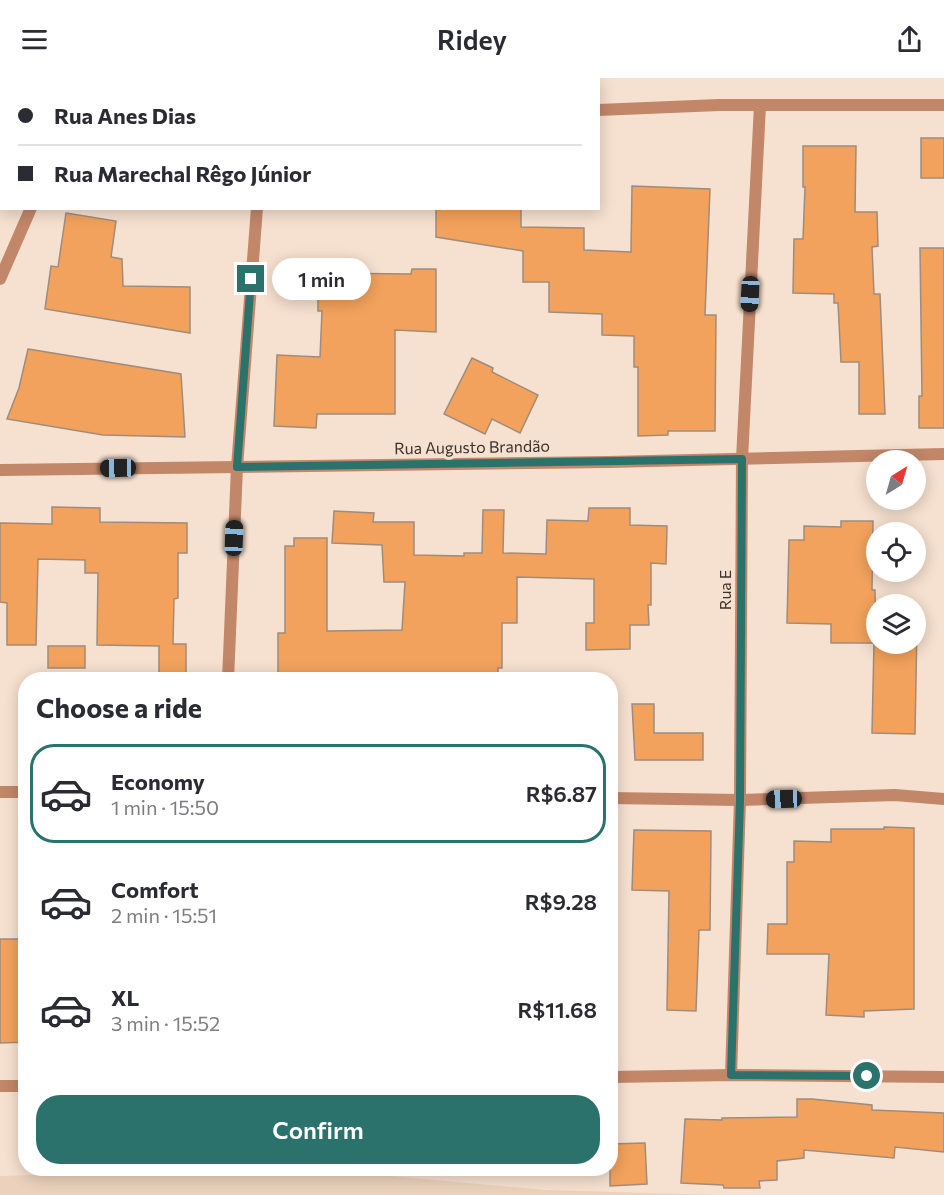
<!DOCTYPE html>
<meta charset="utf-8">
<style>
body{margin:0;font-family:Commissioner,sans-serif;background:#f2f2f3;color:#2b2b33;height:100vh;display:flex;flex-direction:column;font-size:22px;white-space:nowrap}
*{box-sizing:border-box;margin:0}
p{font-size:20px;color:#7c7c81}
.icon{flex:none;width:33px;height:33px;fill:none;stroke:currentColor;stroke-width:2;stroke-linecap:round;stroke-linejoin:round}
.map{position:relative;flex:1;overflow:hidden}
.details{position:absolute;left:18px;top:594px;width:600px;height:504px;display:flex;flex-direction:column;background:#fff;border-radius:24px;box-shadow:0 3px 15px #0003}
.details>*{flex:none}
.hud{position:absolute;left:0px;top:0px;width:600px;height:132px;box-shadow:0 3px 15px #0003;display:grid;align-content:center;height:132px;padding:0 18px;background:#fff}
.needle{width:39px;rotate:37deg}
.fabs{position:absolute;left:866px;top:372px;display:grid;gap:12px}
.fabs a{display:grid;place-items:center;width:60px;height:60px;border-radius:50%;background:#fff;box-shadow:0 3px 15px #0003;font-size:30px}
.end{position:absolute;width:27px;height:27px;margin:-14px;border:8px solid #2a726b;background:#fff;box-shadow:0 0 0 3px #fff}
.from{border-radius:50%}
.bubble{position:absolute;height:42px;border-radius:21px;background:#fff;box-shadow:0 3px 15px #0003;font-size:20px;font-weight:600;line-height:42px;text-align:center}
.car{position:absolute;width:18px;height:36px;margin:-18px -9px;border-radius:8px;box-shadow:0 0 4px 2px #0007;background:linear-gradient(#222 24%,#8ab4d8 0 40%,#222 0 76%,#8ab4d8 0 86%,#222 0)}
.hud b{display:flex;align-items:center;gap:21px;height:57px;font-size:22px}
.hud b+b{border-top:2px solid #e1e1e2}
.hud i{width:15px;height:15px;background:#2b2b33}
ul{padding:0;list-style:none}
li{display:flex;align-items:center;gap:18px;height:99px;margin:0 12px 9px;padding:0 6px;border:3px solid transparent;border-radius:24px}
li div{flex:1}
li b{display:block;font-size:22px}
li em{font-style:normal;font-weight:600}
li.active{border-color:#2a726b}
li>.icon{width:54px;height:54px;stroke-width:1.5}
h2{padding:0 18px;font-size:27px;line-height:72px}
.action{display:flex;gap:12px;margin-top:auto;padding:12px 18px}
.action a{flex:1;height:69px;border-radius:24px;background:#2a726b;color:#fff;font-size:24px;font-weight:600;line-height:69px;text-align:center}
header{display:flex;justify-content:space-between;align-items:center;height:78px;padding:0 18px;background:#fff;font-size:27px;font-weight:600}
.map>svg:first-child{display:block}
.built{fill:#ecd2bc}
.building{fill:#f2a25c;stroke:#9f8c7c;stroke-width:1.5}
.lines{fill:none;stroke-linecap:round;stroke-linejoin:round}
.minor{stroke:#c28669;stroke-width:12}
.tertiary{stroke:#c28669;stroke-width:12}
.route{stroke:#2a726b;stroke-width:8}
.labels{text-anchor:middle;stroke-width:6;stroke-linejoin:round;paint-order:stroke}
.street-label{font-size:16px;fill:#3b322c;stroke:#f6e0cf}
</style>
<header><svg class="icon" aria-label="menu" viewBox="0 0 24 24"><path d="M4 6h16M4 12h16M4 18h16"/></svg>Ridey<svg class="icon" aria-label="share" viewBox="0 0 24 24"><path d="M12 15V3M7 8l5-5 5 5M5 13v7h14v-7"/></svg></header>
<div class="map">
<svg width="944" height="1117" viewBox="0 0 944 1117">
<rect width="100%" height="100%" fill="#f6e0cf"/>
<polygon class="built" points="300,1090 546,1112 715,1117 0,1117 0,1098"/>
<g class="building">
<rect x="921" y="60" width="23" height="40"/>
<polygon points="803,68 856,68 855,134 877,134 878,168 872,169 874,216 880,216 885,336 859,336 859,284 841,284 838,225 834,225 834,216 793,215 794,161 803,161 805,109 803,109"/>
<polygon points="632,108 710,111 705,237 716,237 715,353 668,353 668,357 638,358 638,289 634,289 634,258 602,257 602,236 549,234 549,204 523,204 523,173 436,159 436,130 521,130 521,149 584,150 584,172 631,174"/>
<polygon points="66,135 116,143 111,179 122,181 123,208 190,209 190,255 45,231 51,188 58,189"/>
<polygon points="920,170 944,170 944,350 919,350 919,318 922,318"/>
<polygon points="412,191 436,191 436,254 395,252 395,336 317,336 316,350 274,348 277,277 320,279 322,233 318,233 318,195 411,196"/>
<polygon points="28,271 181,296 185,359 103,357 7,341 19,310"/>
<polygon points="472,280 493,290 492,294 538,317 520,355 492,341 485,356 444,336"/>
<polygon points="52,429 100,430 100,444 187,445 187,475 178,475 178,520 174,521 173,566 186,566 186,602 159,602 159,568 97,567 98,495 85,495 85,482 38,481 36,567 7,567 7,525 0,524 0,445 52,446"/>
<polygon points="589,430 630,430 630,447 667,448 666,486 651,485 651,527 648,527 649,547 630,547 630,571 586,572 586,545 594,545 594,501 517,499 517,545 502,545 502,590 498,590 498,602 310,599 310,602 278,602 278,555 285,555 285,468 294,468 294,460 327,460 327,553 402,552 405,504 384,504 382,467 332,465 334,433 374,435 373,444 414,444 414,477 464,478 464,475 482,475 483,432 504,432 503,475 546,476 547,442 588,443"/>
<polygon points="841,443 873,443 872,512 875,512 876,566 915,566 915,548 917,548 915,656 872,655 874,565 831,565 831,546 787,545 789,462 804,462 804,448 841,449"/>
<rect x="48" y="568" width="37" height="22"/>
<polygon points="632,626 654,626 654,655 703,655 703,682 635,682"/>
<polygon points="884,749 914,750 914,931 864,933 864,939 826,937 829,876 767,876 768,846 787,846 787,784 794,784 794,763 831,764 831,751 884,751"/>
<polygon points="634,752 711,753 710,852 699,852 696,933 667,932 669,813 632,812"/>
<polygon points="0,861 26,861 26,964 0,965"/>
<polygon points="797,1021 812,1021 872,1027 872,1032 944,1035 944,1074 895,1069 894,1080 804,1072 804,1080 777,1083 777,1102 759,1103 760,1110 724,1110 723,1107 681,1105 685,1041 722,1042 722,1040 797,1039"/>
<polygon points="645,1065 647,1106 610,1108 610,1066"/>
</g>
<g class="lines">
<g class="minor">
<polyline points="342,2 342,0"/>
<polyline points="598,32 719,27 944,27"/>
<polyline points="0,392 609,384 944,376"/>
<polyline points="228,602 237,389 257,130"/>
<polyline points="0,714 26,714"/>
<polyline points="610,720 740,722 895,717 944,721"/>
<polyline points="731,997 740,722 742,381 760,27"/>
</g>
<g class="tertiary">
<polyline points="71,2 71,0"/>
<polyline points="0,201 31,130"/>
<polyline points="610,999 731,997 944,999"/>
<polyline points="0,1008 26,1008"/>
</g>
</g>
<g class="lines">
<polyline class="route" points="251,201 237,389 742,381 740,722 731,997 867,998"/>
</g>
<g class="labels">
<g class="street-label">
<text transform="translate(472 369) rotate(-1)" y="6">Rua Augusto Brandão</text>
<text transform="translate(725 512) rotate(-90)" y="6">Rua E</text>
</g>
</g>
</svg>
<div class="fabs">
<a><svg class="needle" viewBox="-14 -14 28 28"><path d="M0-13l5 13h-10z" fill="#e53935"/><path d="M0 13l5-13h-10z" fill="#7c7c81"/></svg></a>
<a><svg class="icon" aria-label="locate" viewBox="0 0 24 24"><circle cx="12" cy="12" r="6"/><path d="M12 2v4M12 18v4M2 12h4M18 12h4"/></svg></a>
<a><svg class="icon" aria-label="layers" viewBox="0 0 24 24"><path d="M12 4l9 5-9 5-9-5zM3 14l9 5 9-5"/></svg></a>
</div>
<i class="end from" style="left:867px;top:998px"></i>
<i class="end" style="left:251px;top:201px"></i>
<div class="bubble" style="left:272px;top:180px;width:99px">1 min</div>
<i class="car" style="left:750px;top:216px;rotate:183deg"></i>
<i class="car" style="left:118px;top:390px;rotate:269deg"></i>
<i class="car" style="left:234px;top:460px;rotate:2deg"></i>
<i class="car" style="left:784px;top:721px;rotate:268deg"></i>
<div class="hud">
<b><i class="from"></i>Rua Anes Dias</b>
<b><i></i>Rua Marechal Rêgo Júnior</b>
</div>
<section class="details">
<h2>Choose a ride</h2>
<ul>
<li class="active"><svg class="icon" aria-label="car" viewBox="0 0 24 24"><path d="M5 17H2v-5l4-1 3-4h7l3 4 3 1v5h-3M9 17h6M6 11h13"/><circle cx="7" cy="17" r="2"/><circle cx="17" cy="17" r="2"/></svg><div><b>Economy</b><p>1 min · 15:50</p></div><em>R$6.87</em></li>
<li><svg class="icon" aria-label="car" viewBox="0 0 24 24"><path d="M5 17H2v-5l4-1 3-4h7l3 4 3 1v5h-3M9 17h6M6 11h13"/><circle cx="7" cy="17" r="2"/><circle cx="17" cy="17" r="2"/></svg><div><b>Comfort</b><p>2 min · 15:51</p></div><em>R$9.28</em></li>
<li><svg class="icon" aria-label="car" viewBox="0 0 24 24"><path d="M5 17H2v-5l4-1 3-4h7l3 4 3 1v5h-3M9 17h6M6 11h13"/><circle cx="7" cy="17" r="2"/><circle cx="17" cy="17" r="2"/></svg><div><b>XL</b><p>3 min · 15:52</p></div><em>R$11.68</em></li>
</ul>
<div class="action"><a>Confirm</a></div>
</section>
</div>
